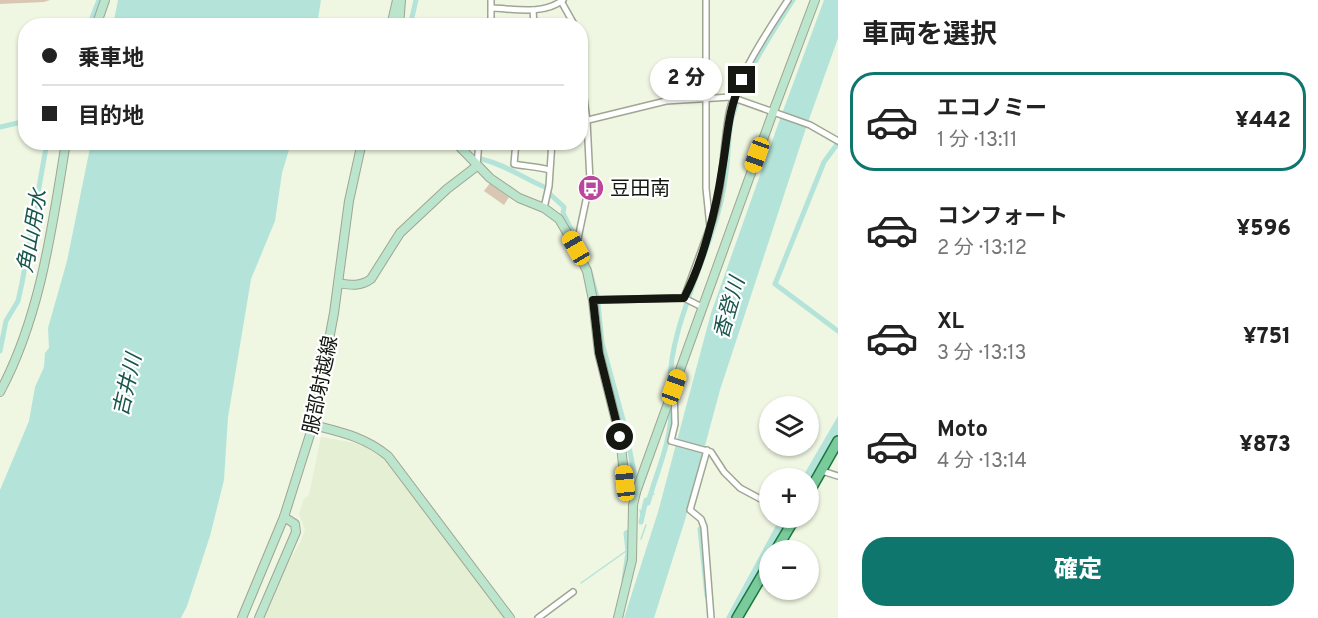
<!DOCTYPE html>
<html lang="ja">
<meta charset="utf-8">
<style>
body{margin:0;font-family:Overpass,"Noto Sans JP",sans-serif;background:#f6f6f6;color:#222;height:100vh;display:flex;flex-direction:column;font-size:22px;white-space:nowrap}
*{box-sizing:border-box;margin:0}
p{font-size:20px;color:#767676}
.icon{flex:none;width:33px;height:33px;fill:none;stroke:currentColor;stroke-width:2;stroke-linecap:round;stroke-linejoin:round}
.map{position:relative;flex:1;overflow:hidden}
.side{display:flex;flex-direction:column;background:#fff;width:480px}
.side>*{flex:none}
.banner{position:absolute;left:18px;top:18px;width:570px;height:132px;border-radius:24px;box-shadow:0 2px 4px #0004;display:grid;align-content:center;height:132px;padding:0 24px;background:#fff}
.controls{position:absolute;left:759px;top:396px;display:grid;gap:12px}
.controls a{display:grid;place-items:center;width:60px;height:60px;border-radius:50%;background:#fff;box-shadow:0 2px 4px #0004;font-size:30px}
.end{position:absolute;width:27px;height:27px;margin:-14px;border:8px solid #151811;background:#fff;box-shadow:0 0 0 3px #fff}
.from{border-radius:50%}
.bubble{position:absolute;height:42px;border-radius:21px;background:#fff;box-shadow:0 2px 4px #0004;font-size:20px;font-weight:800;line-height:42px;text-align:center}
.car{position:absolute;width:18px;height:36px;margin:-18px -9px;border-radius:8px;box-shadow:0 0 4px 2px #0007;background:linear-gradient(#f5c518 24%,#345 0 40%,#f5c518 0 76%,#345 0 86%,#f5c518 0)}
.banner b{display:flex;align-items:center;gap:21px;height:57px;font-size:22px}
.banner b+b{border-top:2px solid #e0e0e0}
.banner i{width:15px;height:15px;background:#222}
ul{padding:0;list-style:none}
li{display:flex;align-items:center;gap:18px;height:99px;margin:0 12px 9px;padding:0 12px;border:3px solid transparent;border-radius:24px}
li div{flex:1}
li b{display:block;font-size:22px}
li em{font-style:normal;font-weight:800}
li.current{border-color:#0f766e}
li>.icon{width:54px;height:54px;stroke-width:1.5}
h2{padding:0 24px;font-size:27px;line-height:72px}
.button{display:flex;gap:12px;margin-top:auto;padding:12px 24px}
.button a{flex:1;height:69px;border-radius:24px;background:#0f766e;color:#fff;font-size:24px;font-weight:800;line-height:69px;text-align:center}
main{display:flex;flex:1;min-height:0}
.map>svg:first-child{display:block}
.built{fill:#e5efd3}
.green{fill:#d9c6b3}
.water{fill:#b4e4d9}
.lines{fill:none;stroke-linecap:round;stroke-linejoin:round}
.stream{stroke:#b4e4d9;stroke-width:1.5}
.canal{stroke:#b4e4d9;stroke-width:5}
.street-casing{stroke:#9fa693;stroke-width:8}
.secondary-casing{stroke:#9fa693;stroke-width:10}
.primary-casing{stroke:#1c7640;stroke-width:12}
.street{stroke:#fff;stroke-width:5}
.secondary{stroke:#bce5cd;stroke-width:8}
.primary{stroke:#79cb9b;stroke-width:9}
.route{stroke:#151811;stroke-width:8}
.labels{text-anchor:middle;stroke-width:4.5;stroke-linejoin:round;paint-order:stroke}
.poi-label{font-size:20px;fill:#151811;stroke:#fff;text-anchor:start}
.street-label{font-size:20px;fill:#151811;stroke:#fff}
.water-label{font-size:21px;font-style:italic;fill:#17564c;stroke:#fff}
</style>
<main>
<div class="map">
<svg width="838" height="618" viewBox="0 0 838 618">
<rect width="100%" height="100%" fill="#eff6e2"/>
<polygon class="built" points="321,437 356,443 372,449 387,461 505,618 263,618 277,583 301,541 305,530 299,514 304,499 309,495"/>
<g class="green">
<polygon points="0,0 50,0 44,2 0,4"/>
<polygon points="490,183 509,197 504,205 484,191"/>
</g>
<g class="water">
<polygon points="118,0 321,0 317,25 113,25"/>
<polygon points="824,0 838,0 838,38 806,128 720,390 685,520 654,618 624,618 658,512 711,313 780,119"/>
<polygon points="91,143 291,143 282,173 275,221 251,279 228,417 224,480 210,536 187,606 181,618 0,618 0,490 29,421 35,387 44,367 45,353 49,348 48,328 67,261"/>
<polygon points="838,416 838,436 809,489 808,478 802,478"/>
<polygon points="780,518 792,518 774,550 770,550 769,558 735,618 726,618"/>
</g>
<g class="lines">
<g class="stream">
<polyline points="651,494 654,494"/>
<polyline points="640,510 641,514"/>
<polyline points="641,539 646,525"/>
<polyline points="581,583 629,549"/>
</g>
<g class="canal">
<polyline points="92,18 99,0"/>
<polyline points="410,26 416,0"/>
<polyline points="0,127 26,121"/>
<polyline points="838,143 824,162 775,284 838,331"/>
<path d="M 481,159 C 505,164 524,179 547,188"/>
<polyline points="551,195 564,207 563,213 576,239"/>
<polyline points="589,268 597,297"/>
<polyline points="598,303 602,343 625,427 635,477"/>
<polyline points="0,351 6,321 18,301 22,283 47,142"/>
<path d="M 670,388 C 668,337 699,275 714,226 C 720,209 724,190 726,172 C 729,154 728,135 732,118 C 744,75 769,37 793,0"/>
<path d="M 648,503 C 657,470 672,441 671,406"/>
<polyline points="641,522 646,500"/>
<polyline points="700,529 707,596"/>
<polyline points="624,580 628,552 626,533 628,532"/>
</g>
<g class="street-casing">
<g id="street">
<polyline points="561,1 575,26"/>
<path d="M 493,8 C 516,9 543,15 563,0"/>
<polyline points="533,10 534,26"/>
<polyline points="491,26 491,0"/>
<polyline points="580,122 666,101 731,97 810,125 838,141"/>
<path d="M 516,142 L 514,164 C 522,166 542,167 549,170"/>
<polyline points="477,165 479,142"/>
<polyline points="544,208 549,186 552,142"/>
<path d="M 710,227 C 724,192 722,151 729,114 C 735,80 769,29 788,0"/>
<polyline points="576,248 590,181 587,121 580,67"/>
<polyline points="684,298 710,227 706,188 706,0"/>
<polyline points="593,300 684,298 702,307"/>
<polyline points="674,388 675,424 671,441 711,452 724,472 740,488 770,504"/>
<polyline points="707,450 690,510 701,519 704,527 711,618"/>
<polyline points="822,471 838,476"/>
<polyline points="538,618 573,592"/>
</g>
</g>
<g class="secondary-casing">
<g id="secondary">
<polyline points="96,26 105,0"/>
<polyline points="391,26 397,0"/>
<polyline points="399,26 401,0"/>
<polyline points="455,142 490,178 519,198 544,208 559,219 576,248 587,271 593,300 599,353 620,437 625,483 628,487 636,492"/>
<path d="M 338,283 C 350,285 360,287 371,279 L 400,233 L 447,189 L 477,166"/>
<path d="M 0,392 C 41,315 52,227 66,142"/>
<path d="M 313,425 C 341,432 365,437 388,456 L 510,618"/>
<polyline points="242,618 284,517 313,425 334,313 349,201 362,142"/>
<polyline points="259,618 296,532 295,524 284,517"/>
<polyline points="618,618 632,560 633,505 636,492 773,112 815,0"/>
</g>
</g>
<g class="primary-casing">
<g id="primary">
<polyline points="808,494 838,441"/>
<polyline points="776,550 795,518"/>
<polyline points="737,618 770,562"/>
</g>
</g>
<use href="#street" class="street"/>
<use href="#secondary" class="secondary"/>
<use href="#primary" class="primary"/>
</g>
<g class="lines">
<path class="route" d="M 620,437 L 599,353 L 593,300 L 684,298 C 703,262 716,210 722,170 C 728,137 727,111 742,80"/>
</g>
<defs>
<g id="bus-disc" transform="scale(1.35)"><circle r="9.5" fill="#bb469e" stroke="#fff"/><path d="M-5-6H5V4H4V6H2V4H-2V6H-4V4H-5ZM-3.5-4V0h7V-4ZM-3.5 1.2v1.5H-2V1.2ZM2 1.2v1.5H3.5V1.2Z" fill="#fff"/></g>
</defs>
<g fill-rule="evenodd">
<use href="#bus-disc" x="591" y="188"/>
</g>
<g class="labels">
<g class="poi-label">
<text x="610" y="195">豆田南</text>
</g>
<g class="street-label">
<text transform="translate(320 385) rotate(-78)" y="7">服部射越線</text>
</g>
<g class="water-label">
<text transform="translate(32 231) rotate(-80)" y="7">角山用水</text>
<text transform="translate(729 308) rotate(-74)" y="7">香登川</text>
<text transform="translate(127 385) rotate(-77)" y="7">吉井川</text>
</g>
</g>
</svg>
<div class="controls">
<a><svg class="icon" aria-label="layers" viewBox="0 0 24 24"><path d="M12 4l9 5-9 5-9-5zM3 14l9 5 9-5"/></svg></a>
<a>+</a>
<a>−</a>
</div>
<i class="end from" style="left:620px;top:437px"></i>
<i class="end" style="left:742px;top:80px"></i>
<div class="bubble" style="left:650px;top:58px;width:72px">2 分</div>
<i class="car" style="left:757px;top:155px;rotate:200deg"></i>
<i class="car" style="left:576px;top:248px;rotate:330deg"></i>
<i class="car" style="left:674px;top:387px;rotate:20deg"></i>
<i class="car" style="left:625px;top:483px;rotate:354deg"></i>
<div class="banner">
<b><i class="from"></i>乗車地</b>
<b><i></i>目的地</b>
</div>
</div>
<section class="side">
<h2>車両を選択</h2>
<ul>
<li class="current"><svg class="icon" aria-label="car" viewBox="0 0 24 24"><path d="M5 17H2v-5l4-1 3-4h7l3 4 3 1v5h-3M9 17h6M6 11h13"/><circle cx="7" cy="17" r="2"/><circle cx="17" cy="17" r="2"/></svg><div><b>エコノミー</b><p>1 分 · 13:11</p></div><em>¥442</em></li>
<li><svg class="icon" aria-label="car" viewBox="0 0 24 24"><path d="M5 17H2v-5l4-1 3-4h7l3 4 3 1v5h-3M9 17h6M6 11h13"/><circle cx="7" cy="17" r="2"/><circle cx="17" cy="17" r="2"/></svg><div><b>コンフォート</b><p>2 分 · 13:12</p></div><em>¥596</em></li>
<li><svg class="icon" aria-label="car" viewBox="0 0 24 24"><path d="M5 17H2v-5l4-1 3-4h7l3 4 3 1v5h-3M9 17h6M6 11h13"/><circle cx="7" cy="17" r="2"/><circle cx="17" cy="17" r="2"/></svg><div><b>XL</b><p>3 分 · 13:13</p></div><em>¥751</em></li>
<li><svg class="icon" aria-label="car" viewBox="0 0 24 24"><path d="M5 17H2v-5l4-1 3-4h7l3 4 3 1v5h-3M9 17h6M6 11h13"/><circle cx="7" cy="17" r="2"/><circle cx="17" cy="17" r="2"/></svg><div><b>Moto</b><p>4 分 · 13:14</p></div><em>¥873</em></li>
</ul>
<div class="button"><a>確定</a></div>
</section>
</main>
